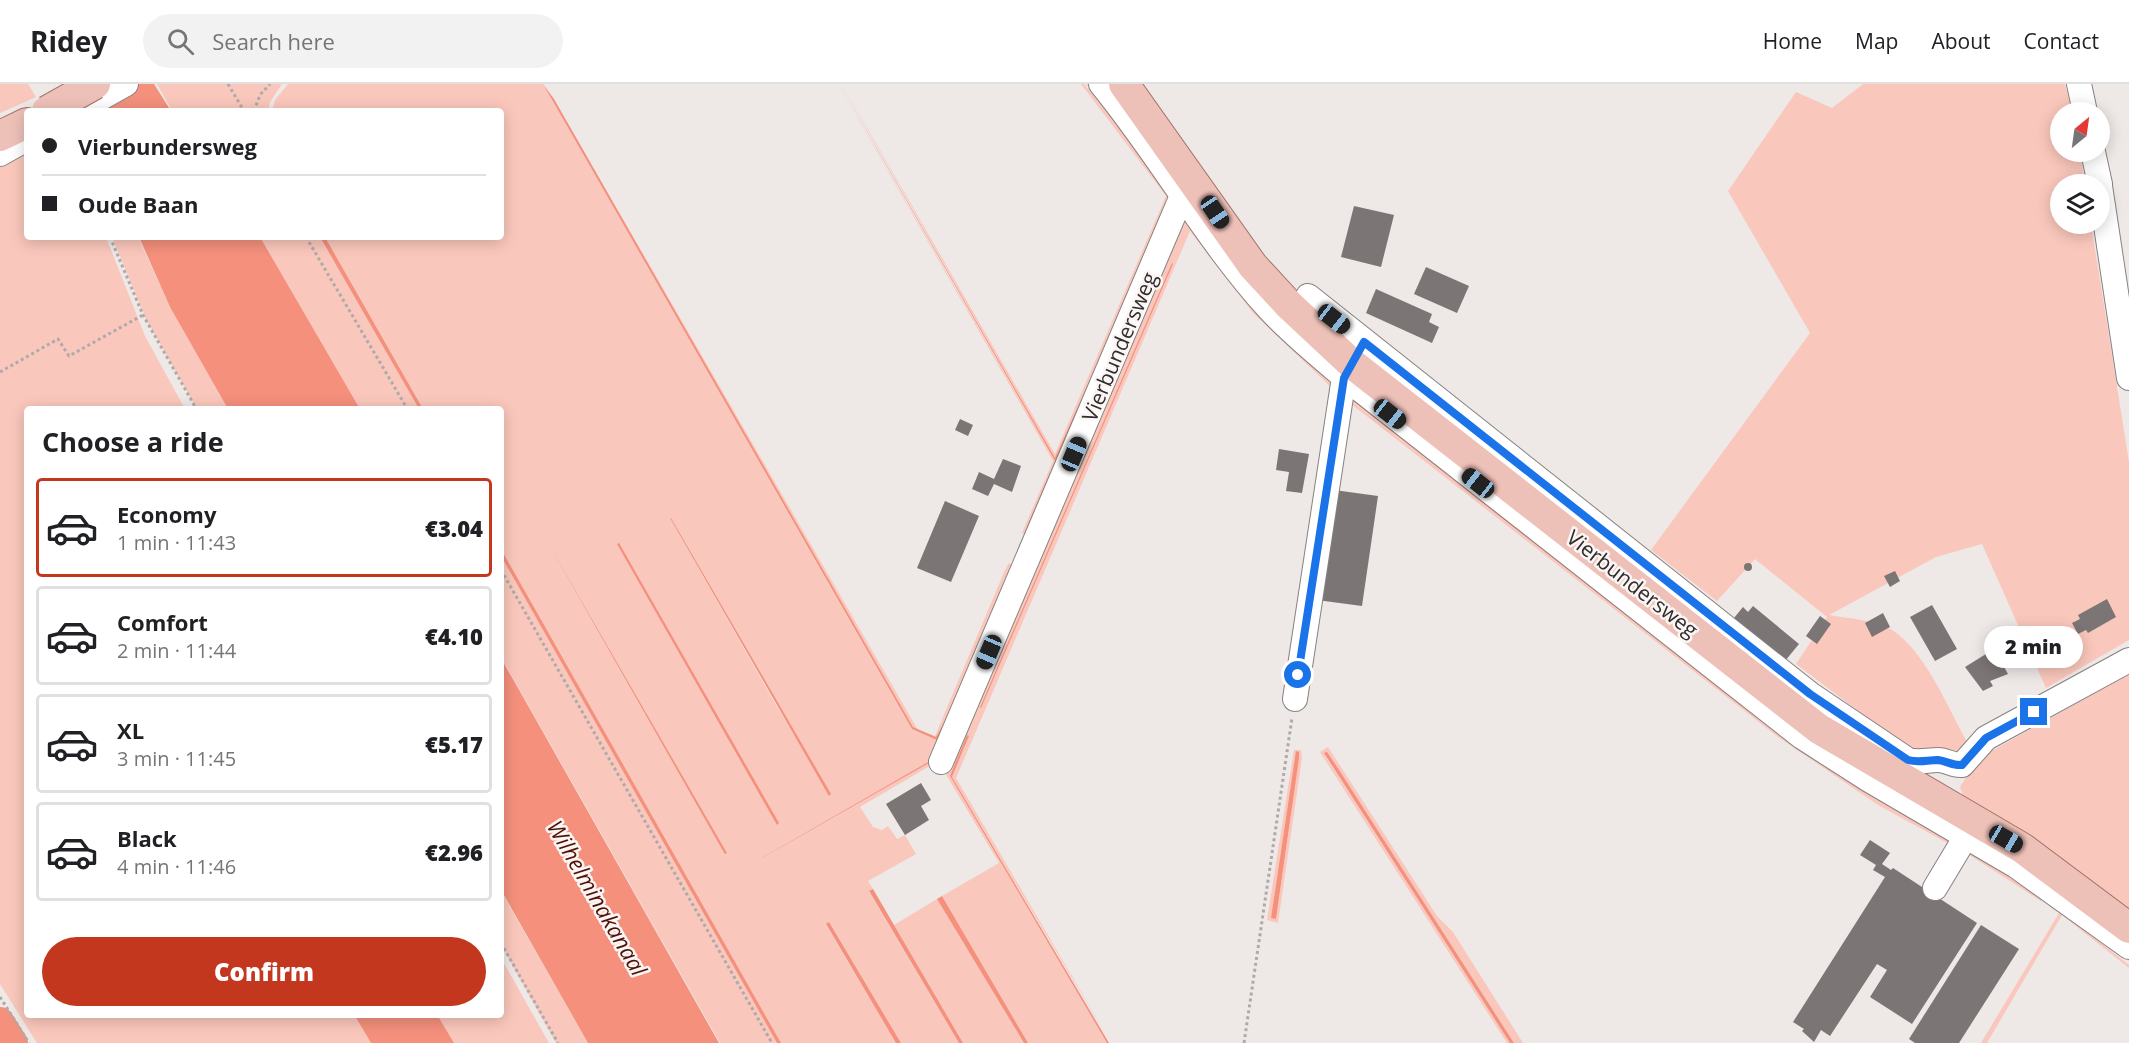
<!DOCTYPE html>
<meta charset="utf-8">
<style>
body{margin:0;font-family:"Open Sans",sans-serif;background:#f2f2f2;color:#202124;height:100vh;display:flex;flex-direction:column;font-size:22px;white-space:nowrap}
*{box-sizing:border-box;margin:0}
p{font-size:20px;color:#757577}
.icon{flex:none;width:33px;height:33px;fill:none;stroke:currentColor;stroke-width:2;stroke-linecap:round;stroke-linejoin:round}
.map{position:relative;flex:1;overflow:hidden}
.drawer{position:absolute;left:24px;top:322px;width:480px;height:612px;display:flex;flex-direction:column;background:#fff;border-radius:6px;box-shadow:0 3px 15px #0003}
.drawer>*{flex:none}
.top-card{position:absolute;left:24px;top:24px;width:480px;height:132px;border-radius:6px;box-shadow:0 3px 15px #0003;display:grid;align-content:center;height:132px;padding:0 18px;background:#fff}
.needle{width:39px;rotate:29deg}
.tools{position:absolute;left:2050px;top:18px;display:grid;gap:12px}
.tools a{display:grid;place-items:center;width:60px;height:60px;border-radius:50%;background:#fff;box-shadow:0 3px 15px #0003;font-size:30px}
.end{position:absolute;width:27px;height:27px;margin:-14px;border:8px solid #1a73e8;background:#fff;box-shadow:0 0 0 3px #fff}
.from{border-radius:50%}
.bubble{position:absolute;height:42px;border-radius:21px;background:#fff;box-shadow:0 3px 15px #0003;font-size:20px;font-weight:800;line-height:42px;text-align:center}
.car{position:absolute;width:18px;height:36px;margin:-18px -9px;border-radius:8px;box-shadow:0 0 4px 2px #0007;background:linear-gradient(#222 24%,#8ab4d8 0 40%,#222 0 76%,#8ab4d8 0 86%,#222 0)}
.top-card b{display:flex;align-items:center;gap:21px;height:57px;font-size:22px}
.top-card b+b{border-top:2px solid #e0e0e0}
.top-card i{width:15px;height:15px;background:#202124}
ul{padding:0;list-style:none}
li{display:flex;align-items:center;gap:18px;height:99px;margin:0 12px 9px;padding:0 6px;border:3px solid #e0e0e0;border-radius:6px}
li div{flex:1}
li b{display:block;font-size:22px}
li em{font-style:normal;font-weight:800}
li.current{border-color:#c2371e}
li>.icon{width:54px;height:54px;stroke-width:1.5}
h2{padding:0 18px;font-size:27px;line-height:72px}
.cta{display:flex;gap:12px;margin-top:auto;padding:12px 18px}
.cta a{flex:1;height:69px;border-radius:36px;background:#c2371e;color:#fff;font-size:24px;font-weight:800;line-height:69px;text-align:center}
header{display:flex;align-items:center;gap:36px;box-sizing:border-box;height:84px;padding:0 30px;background:#fff;border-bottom:2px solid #e0e0e0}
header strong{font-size:28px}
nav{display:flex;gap:33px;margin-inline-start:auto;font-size:21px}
.search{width:420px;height:54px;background:#f2f2f2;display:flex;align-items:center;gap:15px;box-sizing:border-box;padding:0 21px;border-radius:33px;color:#757577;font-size:22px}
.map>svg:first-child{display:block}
.green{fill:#fac7bc;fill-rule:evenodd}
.water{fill:#f4907c}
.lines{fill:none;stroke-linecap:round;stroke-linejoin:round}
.river{stroke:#f4907c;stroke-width:28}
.building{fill:#7b7675}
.minor-casing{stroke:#878281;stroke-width:26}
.major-casing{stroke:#a37368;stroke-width:32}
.path{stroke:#afaaaa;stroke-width:3;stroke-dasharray:3 3;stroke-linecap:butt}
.minor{stroke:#fff;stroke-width:24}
.major{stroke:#eec1b8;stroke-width:30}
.major-bridge-casing{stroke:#a37368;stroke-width:32;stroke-linecap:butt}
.major-bridge{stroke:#eec1b8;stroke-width:30}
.route{stroke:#1a73e8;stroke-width:8}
.labels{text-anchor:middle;stroke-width:5;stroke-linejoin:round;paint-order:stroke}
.street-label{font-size:21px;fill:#2f2d2d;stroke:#fbf5f4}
.water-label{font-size:22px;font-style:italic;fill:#4f1208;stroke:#fbf5f4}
</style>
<header>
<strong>Ridey</strong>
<div class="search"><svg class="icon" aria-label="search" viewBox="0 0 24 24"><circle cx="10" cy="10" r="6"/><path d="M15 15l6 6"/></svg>Search here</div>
<nav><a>Home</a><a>Map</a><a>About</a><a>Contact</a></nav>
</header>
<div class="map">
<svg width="2129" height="959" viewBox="0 0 2129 959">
<rect width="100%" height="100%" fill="#eee8e7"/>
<g class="green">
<polygon points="0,0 28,0 36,13 0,29"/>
<polygon points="157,0 282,0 270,18 268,27 172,27"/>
<path d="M 288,0 L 543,0 L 902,628 L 912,645 L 937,656 L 913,643 L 545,0 L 918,646 L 935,652 L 1005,486 L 1009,479 L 1015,482 L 933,680 L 860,723 L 873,743 L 882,746 L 888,742 L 897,755 L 905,751 L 916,770 L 868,797 L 873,805 L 869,808 L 959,959 L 901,959 L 829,838 L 826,841 L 896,959 L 781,959 L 501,465 L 501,326 L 423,325 L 325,153 L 501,153 L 501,27 L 272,27 L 275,16 ZM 670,434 L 671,434 L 831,711 L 776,621 ZM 544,452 L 727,769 L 719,760 ZM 619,459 L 779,740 L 777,740 ZM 928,678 L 929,679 L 758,777 Z"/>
<polygon points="838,0 1055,377 1029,444 1147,165 1055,375 842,0 1055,370 1166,112 1081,0 1084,0 1118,41 1168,112 1155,143 1170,111 1086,0 1095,0 1180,114 1028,452 1022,449 1053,377"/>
<path d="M 1863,0 L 2065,0 L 2072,28 L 2061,28 L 2061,68 L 2080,68 L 2085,100 L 2061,100 L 2061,140 L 2091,140 L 2129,378 L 2129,556 L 2046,604 L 1982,460 L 1936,473 L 1829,531 C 1849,535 1873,535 1892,546 C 1925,567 1948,624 1967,658 L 1956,668 L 1918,672 L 1796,580 L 1827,533 L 1755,475 L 1717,517 L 1651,466 L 1810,249 L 1728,107 L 1796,8 L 1832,24 Z"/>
<polygon points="27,66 27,153 106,153 145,252 185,325 27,326 27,932 355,932 371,959 37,959 0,900 0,77"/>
<path d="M 1185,121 L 1338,294 L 1331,303 L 1253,229 L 1190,147 L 956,694 L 1111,959 L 952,693 L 969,653 L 950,692 L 1107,959 L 1028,959 L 942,812 L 999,779 L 942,684 ZM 1172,180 L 1173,180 L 981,623 L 980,622 Z"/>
<polygon points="112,153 138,153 170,223 228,325 197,325 146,235"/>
<polygon points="260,153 320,153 419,325 360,325"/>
<path d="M 1348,307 L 2043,811 L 2041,817 L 1971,772 L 1878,721 L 1778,653 L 1346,316 ZM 1355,317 L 1801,666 L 1354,319 Z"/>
<polygon points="501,472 777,959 720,959 501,573"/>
<polygon points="2129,590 2129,826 2092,798 1964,714 1960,703 1977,675"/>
<polygon points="1328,663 1437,832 1453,848 1523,959 1514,959 1341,689 1324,670 1510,959 1507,959 1320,668"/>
<path d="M 1294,666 L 1301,666 L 1302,674 L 1278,839 L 1267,836 ZM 1296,668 L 1291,731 L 1276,835 L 1271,834 Z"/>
<polygon points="501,807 588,959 556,959 501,861"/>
<polygon points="2055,813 2129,870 2129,877 2077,837 2063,829 2129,881 2129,884 2062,831 1987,959 1981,959 2059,829 2049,822"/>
<polygon points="937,815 1024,959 963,959 894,841"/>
<polygon points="501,874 549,959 454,959 438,932 501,932"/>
</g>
<g class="water">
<polygon points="64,0 154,0 171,27 79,27"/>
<polygon points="543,0 554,15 913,643 936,653 947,634 937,656 912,645"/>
<polygon points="840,0 1055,374 1109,253 1029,444 1027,443 1055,377"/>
<polygon points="139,153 260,153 360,325 228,325 170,223"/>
<polygon points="320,153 325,153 423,325 419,325"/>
<polygon points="1172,179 1173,180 981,624 980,623"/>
<polygon points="1355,317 1858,702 1831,687 1753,631 1354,318"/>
<polygon points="670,434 671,434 831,710 829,712"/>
<polygon points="544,452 727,769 725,770 719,760"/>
<polygon points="619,459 779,739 777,741 617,460"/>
<polygon points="501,465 781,959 777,959 501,472"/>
<polygon points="501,574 719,959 588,959 501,806"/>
<polygon points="967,651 969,652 952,693 1109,959 1107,959 950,692"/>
<polygon points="1296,667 1299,668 1299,674 1276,835 1271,834"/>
<polygon points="1327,668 1341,689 1514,959 1510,959 1324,669"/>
<polygon points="928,678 929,679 757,777"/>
<polygon points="873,805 963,959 959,959 869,807"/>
<polygon points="942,812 1028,959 1024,959 937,815"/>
<polygon points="829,838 901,959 896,959 826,840"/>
<polygon points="355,932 438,932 454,959 371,959"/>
</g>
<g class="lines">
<polyline class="river" points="0,937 14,959"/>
</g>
<g class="building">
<polygon points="1354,122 1394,131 1381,183 1341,173"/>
<polygon points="1426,183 1469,202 1457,229 1414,210"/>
<polygon points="1376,205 1432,230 1429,238 1439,243 1432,259 1366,229"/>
<polygon points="960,335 973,341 968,352 955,346"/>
<polygon points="1279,365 1309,370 1302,409 1286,407 1289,388 1276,386"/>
<polygon points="1003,375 1021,382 1012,408 994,400 988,412 972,405 979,388 994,395"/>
<polygon points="1334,406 1378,412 1362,522 1317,516"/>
<polygon points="945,417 979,432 951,498 917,484"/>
<circle cx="1748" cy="483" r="4"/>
<polygon points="1895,487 1900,497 1890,503 1884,492"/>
<polygon points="2107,515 2116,533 2088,549 2086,546 2078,550 2072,539 2080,535 2078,531"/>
<polygon points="1932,521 1957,565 1935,577 1910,533"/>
<polygon points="1753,522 1799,560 1785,577 1734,534 1743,523 1748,528"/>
<polygon points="1883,529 1890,543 1872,553 1865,539"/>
<polygon points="1820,532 1831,540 1817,560 1806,552"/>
<polygon points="1994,565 2008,590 1990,597 1993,602 1983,607 1965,583"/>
<polygon points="921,699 931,716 921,722 929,736 905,751 886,720"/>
<polygon points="1870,756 1890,769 1882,780 1891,786 1893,784 1977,839 1912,940 1870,913 1887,886 1877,880 1830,952 1821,946 1814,958 1802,947 1804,945 1793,938 1885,793 1873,786 1876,781 1860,771"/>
<polygon points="1981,841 2019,865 1959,959 1915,959 1909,955"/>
</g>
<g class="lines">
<g class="minor-casing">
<g id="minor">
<path d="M 1101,0 C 1160,72 1207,157 1269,225 C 1292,250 1318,271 1344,293 L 1802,653 L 1869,696 L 2016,782 L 2129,863"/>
<polyline points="2079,0 2085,28"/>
<polyline points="78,27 126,0"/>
<polyline points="2093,68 2100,100"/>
<polyline points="0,70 27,55"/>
<polyline points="2100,102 2129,294"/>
<path d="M 1308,212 L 1810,610 L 1908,676 C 1919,679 1927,676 1938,676 C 1947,676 1953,682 1962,681 L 1986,654 L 2129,576"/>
<polyline points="1295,615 1344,293 1349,283"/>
<polyline points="941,678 1187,100"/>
<polyline points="1935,804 1974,739"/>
</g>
</g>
<g class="major-casing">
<g id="major">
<polyline points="1124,0 1253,182 1289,221 1351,279 1819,645 2022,764 2129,844"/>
<polyline points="0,52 27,39"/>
</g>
</g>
<g class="path">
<polyline points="228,0 244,27"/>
<polyline points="254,27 260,11 270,0"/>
<polyline points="110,153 143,231 197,326"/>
<polyline points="306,153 408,326"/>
<polyline points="0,288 58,255 69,272 143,231"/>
<polyline points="501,486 772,959"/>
<polyline points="501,859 558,959"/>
<polyline points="0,913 29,959"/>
<polyline points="1244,959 1292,634"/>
</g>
<use href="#minor" class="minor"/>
<use href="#major" class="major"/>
<g class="major-bridge-casing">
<polyline id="major-bridge" points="47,27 95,0"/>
</g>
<use href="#major-bridge" class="major-bridge"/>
</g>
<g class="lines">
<path class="route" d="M 1298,591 L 1344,294 L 1364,258 L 1810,610 L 1908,676 C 1919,679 1927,676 1938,676 C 1947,677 1953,682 1962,681 L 1986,654 L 2034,628"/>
</g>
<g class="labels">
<g class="street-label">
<text transform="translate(1120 263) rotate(-67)" y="7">Vierbundersweg</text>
<text transform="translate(1632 500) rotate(38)" y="7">Vierbundersweg</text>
</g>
<g class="water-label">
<text transform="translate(597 814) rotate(60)" y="8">Wilhelminakanaal</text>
</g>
</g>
</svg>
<div class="tools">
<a><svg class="needle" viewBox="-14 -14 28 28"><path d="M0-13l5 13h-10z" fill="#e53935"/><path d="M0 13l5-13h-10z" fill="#757577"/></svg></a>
<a><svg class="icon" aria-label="layers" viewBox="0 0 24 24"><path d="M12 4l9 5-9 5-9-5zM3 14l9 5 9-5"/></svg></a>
</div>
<i class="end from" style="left:1298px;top:591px"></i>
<i class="end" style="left:2034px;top:628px"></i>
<div class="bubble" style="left:1984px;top:542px;width:99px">2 min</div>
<i class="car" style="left:1215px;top:128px;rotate:146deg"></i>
<i class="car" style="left:1334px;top:235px;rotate:128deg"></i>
<i class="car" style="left:1390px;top:330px;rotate:128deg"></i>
<i class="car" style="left:1074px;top:370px;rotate:23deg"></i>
<i class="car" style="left:1478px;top:399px;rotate:308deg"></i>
<i class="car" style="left:989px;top:568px;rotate:203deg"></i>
<i class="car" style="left:2006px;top:755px;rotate:120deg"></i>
<div class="top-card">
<b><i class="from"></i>Vierbundersweg</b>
<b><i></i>Oude Baan</b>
</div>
<section class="drawer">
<h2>Choose a ride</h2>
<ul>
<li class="current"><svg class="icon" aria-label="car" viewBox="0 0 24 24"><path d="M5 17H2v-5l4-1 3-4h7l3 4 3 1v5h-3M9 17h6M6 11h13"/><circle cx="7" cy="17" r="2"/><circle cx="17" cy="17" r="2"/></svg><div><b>Economy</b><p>1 min · 11:43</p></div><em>€3.04</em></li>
<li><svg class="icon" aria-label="car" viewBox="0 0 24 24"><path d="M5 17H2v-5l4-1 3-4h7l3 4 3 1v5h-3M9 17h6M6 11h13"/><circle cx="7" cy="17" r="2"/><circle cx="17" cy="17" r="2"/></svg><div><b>Comfort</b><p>2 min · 11:44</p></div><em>€4.10</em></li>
<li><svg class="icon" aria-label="car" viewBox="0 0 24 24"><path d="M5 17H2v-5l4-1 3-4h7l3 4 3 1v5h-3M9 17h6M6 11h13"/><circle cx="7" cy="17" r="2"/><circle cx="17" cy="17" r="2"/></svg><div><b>XL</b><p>3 min · 11:45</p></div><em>€5.17</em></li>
<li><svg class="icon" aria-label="car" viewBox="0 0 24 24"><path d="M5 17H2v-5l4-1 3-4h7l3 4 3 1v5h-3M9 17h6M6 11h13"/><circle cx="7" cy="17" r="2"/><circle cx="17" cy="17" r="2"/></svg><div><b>Black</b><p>4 min · 11:46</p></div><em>€2.96</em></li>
</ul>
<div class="cta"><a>Confirm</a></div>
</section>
</div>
